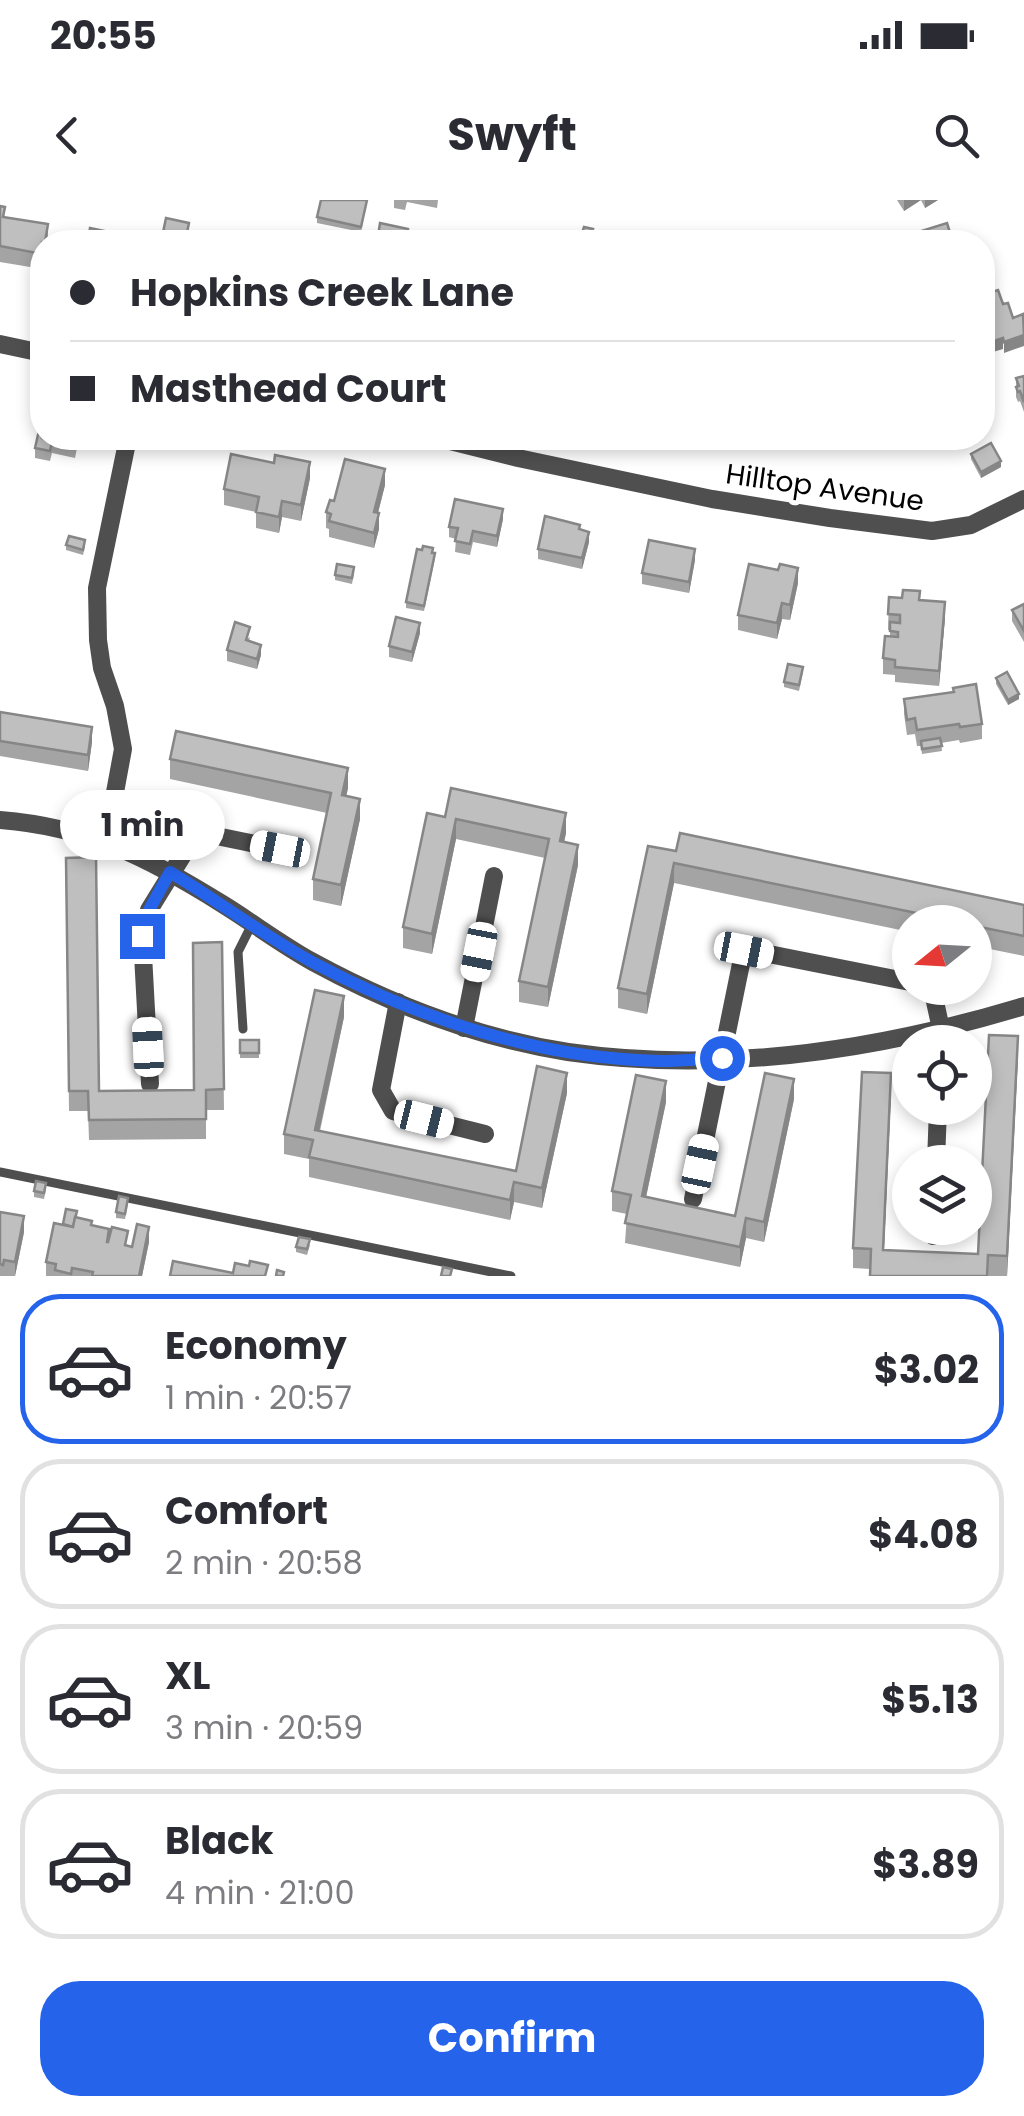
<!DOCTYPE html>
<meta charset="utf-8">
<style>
body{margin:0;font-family:Poppins,sans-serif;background:#f7f7f7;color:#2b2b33;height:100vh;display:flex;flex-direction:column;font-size:38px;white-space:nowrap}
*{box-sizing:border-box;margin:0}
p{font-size:32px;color:#7c7c81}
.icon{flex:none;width:55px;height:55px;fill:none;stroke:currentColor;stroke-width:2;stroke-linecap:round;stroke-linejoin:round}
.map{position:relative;height:1076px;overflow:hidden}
.sheet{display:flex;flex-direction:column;background:#fff;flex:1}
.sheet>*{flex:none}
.guide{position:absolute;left:30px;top:30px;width:965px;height:220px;border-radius:40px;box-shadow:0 5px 15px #0003;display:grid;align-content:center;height:220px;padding:0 40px;background:#fff}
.needle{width:65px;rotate:252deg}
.tools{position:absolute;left:892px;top:705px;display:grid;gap:20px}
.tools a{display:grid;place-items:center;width:100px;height:100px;border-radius:50%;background:#fff;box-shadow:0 5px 15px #0003;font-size:50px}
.end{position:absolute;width:45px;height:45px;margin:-22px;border:12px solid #2563eb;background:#fff;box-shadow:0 0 0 5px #fff}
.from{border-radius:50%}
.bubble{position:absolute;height:70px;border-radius:35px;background:#fff;box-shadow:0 5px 15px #0003;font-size:32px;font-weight:700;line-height:70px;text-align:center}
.car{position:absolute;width:30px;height:60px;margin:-30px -15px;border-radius:12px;box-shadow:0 0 8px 2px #0007;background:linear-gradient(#fff 24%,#345 0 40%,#fff 0 76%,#345 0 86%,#fff 0)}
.guide b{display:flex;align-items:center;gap:35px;height:95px;font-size:38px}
.guide b+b{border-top:2px solid #e1e1e2}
.guide i{width:25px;height:25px;background:#2b2b33}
ul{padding:18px 0 0;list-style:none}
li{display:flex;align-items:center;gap:30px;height:150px;margin:0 20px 15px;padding:0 20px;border:5px solid #e1e1e2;border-radius:40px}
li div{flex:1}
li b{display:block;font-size:38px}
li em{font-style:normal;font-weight:700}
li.current{border-color:#2563eb}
li>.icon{width:90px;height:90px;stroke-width:1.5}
.cta{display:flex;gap:20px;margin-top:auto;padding:20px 40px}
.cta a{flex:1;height:115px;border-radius:40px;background:#2563eb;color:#fff;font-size:40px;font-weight:700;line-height:115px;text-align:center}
.status{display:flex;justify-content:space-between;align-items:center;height:70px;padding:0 50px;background:#fff;direction:ltr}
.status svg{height:28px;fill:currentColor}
header{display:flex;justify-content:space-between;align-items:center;height:130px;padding:0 40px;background:#fff;font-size:45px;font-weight:700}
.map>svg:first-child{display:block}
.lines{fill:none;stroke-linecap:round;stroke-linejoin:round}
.lane{stroke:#4f4f4f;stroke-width:9}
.street{stroke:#4f4f4f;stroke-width:18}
.wall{fill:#a4a4a4}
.shaded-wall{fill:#868686}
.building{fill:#bfbfbf;stroke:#868686;stroke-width:2.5}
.route{stroke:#2563eb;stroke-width:12}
.labels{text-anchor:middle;stroke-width:10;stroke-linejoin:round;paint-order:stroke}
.street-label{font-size:28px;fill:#000;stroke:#fff}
</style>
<div class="status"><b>20:55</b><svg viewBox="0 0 49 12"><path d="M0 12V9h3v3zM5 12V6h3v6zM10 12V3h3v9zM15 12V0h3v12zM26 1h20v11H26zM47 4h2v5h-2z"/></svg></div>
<header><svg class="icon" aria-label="back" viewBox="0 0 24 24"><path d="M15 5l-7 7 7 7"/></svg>Swyft<svg class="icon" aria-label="search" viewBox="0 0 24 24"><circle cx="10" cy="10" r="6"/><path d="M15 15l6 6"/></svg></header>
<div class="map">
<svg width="1024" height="1076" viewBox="0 0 1024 1076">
<rect width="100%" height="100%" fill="#fff"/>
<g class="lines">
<g class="lane">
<polyline points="243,829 238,752 252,724"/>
<polyline points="0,972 511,1076"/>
</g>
<g class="street">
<polyline points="0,144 42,153"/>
<polyline points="438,238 518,258 712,299 830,318 932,331 971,325 1024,299"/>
<path d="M 0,620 C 89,627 149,658 224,705 C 253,723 282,745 313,762 C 392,805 479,838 568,852 C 720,874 879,850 1024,806"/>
<polyline points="106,641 123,549 115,506 102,468 98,440 97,388 128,238"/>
<polyline points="932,788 941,829 940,842"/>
<polyline points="398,802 381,890 393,911 485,934"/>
<polyline points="464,828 494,676"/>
<polyline points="150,884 142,736 149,710 197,632 280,649"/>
<polyline points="936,962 938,908"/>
<polyline points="693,999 744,749 910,782"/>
<polyline points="933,1036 934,1028"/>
</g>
</g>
<g class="wall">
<polygon points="367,0 361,32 317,23 317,17"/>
<polygon points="394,0 438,0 437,8 407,2 405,10 394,8"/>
<polygon points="897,0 938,0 925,8 921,0 904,11"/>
<polygon points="0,6 5,17 48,24 48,42 42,42 42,69 0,62"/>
<polygon points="408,34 407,42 378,41 378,36"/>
<polygon points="1024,176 1024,212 1020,201 1018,202 1016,197 1016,178"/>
<polygon points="42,217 79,238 75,258 52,253 50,261 35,258 35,248"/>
<polygon points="784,238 845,238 843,249 784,242"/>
<polygon points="971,254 1001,267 981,278 971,259"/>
<polygon points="310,278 301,321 282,317 279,333 256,328 256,312 224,305 224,289"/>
<polygon points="385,285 378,313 379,329 374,348 329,337 329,329 326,328 326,312 334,301"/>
<polygon points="503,319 497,347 473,342 470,355 455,352 456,339 449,337 449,327"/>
<polygon points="580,330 589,342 582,369 538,359 538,349"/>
<polygon points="66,345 85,346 83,355 66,350"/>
<polygon points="432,353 435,358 424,411 406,408 406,402"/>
<polygon points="695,360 689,393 642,384 642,373"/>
<polygon points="354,373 352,384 335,380 335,375"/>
<polygon points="798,383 790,420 782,419 777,439 738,430 738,415"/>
<polygon points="889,397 920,400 945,418 939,486 895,482 895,475 883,474 883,458 890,436 890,430 888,430"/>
<polygon points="1024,404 1024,442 1012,421 1012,410"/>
<polygon points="420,433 412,462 389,457 389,446"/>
<polygon points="250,437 249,441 261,455 257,469 227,461 227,450"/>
<polygon points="803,472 799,491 784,487 784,482"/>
<polygon points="996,478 1019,499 1008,505 996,484"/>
<polygon points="904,499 982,524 982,539 960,543 959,540 941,543 942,551 922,554 921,546 917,546 915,534 907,535 904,514"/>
<polygon points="0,512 92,542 88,571 0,556"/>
<polygon points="170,559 348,588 346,596 360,619 341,706 313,700 313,679 327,613 170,579"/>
<polygon points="445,617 566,633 564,642 578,665 548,807 519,802 519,781 545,658 456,639 432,754 403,748 403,727"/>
<polygon points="676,651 1024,705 1024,756 975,746 975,722 910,722 910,732 674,683 647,814 618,808 618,788"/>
<polygon points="66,658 99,891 193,890 222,742 224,910 206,910 206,939 89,940 88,911 69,911"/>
<polygon points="344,817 320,931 516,971 567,893 542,1008 514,1002 510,1020 309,977 309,959 284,954 284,934"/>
<rect x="240" y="840" width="19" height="18"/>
<polygon points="1018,856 1007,1076 870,1076 870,1069 853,1068 853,1048 891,893 884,1050 978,1054"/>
<polygon points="794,899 764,1042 746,1038 740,1067 625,1043 627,1014 612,1011 612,991 666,902 646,997 735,1016"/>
<polygon points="46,989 44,999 34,997 34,991"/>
<polygon points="128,1003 125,1019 116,1018 116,1012"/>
<polygon points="0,1012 24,1032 15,1076 0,1076"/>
<polygon points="77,1018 92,1026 109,1039 132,1047 149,1042 142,1076 46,1076 46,1062 63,1024"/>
<polygon points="310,1045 307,1055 296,1052 296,1047"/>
</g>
<g class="shaded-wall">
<polygon points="904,0 921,0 904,11"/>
<polygon points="925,0 938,0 925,8"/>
<polygon points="1024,135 1024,146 1004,153 1004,142"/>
<polygon points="1003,138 1003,149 983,155 983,145"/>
<polygon points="1001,261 1001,267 981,278 981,272"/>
<polygon points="310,262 310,278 301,321 301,305"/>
<polygon points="385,269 385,285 374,328 374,312"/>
<polygon points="282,301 282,317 279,333 279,317"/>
<polygon points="503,309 503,319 497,347 497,336"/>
<polygon points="379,313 379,329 374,348 374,333"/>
<polygon points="589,332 589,342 582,369 582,358"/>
<polygon points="695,349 695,360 689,393 689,382"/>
<polygon points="798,368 798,383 790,420 790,405"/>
<polygon points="945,402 945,418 939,486 939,471"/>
<polygon points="782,403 782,419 777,439 777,423"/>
<polygon points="420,423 420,433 412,462 412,452"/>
<polygon points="261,445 261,455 257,469 257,459"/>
<polygon points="1019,494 1019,499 1008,505 1008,500"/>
<polygon points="92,527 92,542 88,571 88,555"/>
<polygon points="348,568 348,588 342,615 342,595"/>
<polygon points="360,599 360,619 341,706 341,685"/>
<polygon points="566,613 566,633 560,661 560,641"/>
<polygon points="456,619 456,639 432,754 432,734"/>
<polygon points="578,645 578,665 548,807 548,787"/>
<polygon points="674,663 674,683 647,814 647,794"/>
<polygon points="344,796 344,817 315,950 315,930"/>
<polygon points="1018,836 1018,856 1007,1076 1007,1056"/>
<polygon points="567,873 567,893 542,1008 542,988"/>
<polygon points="891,873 891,893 883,1070 883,1050"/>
<polygon points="794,879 794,899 764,1042 764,1022"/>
<polygon points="666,881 666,902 642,1016 642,996"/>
<polygon points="514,982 514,1002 510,1020 510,1000"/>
<polygon points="24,1016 24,1032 15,1076 15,1062"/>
<polygon points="746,1018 746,1038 740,1067 740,1047"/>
<polygon points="149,1027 149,1042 142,1076 139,1076"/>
</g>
<g class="building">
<polygon points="321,0 367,0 361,27 317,17"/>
<polygon points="0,6 5,7 3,17 48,24 45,42 42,42 42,54 0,46"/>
<polygon points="166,18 189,23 185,42 161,42"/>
<polygon points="380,23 408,29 406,41 378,36"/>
<polygon points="947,23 953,42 921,42 918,32"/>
<polygon points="584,27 593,29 589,42 580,39"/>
<polygon points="90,28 147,40 147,42 88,42"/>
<polygon points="998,90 1003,104 1008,103 1013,118 1023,114 1024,135 1004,142 1003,138 983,145 982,95"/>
<polygon points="1024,176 1024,202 1020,191 1018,192 1016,187 1019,186 1016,178"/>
<polygon points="42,217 42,238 77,238 75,247 52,242 50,251 35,248"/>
<polygon points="991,243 1001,261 981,272 971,254"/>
<polygon points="231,254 274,263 275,255 310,262 301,305 282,301 279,317 256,312 259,297 224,289"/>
<polygon points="345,259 385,269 374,312 379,313 374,333 329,321 331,314 326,312 330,300 334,301"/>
<polygon points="455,299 503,309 497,336 473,331 470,344 455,341 458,328 449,327"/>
<polygon points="545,316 580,325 579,329 589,332 582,358 538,349"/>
<polygon points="69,336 85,340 83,350 66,345"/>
<polygon points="649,340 695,349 689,382 642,373"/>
<polygon points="423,346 433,348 432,353 435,353 424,406 406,402 417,349 422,350"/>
<polygon points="337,364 354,367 352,378 335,375"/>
<polygon points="749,364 778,370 780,364 798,368 790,405 782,403 777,423 738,415"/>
<polygon points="903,390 920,391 919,400 945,402 939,471 895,467 895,460 883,458 885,436 898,437 898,432 890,431 890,422 900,423 900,415 888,414 889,397 902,398"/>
<polygon points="1024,404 1024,431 1012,410"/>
<polygon points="396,417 420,423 412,452 389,446"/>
<polygon points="235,422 250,427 246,440 261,445 257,459 227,450"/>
<polygon points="788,464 803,467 799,485 784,482"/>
<polygon points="1007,472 1019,494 1008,500 996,478"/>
<polygon points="976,484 982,524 960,527 959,524 917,530 915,518 907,520 904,499 954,492 953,488"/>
<polygon points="0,512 92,527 88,555 0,541"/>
<polygon points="176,531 348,568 342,595 360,599 341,685 313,679 331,593 170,559"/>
<polygon points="940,538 942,546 922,549 921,541"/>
<polygon points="451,588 566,613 560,641 578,645 548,787 519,781 549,639 456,619 432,734 403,727 427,613 445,617"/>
<polygon points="680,633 1024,705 1024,736 975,726 975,722 960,722 674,663 647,794 618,788 648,646 676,651"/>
<polygon points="96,657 99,891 194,890 193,743 222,742 224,889 206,890 206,919 89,920 88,891 69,891 66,658"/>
<polygon points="315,790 344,796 315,930 516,971 537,866 567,873 542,988 514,982 510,1000 309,957 313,940 284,934"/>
<polygon points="989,835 1018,836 1007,1056 988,1055 987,1076 870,1076 871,1049 853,1048 862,872 891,873 883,1050 978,1054"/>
<rect x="240" y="840" width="19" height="13"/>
<polygon points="765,873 794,879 764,1022 746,1018 740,1047 625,1023 631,995 612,991 636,875 666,881 642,996 735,1016"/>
<polygon points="36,981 46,983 44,993 34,991"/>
<polygon points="119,996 128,998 125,1014 116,1012"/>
<polygon points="66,1009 77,1011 73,1027 63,1024"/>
<polygon points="0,1012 24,1016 15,1062 4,1060 3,1065 0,1064"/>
<polygon points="75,1017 92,1021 91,1025 109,1029 107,1042 108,1042 112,1027 128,1031 125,1045 132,1047 137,1024 149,1027 139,1076 92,1076 93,1072 72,1068 71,1074 55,1070 56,1064 46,1062 54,1023 73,1027"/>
<polygon points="299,1037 310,1039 307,1049 296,1047"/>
<polygon points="173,1061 233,1073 235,1063 249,1066 250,1061 268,1065 265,1076 170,1076"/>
<polygon points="443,1067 452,1069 450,1076 441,1076"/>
<polygon points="277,1070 284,1072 283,1076 276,1076"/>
</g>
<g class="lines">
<path class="route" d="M 142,736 L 149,710 L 170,672 C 218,701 263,735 312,762 C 419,819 540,859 661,861 C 682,861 702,859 722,858"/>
</g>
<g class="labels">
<g class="street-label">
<text transform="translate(825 287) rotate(8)" y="10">Hilltop Avenue</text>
</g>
</g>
</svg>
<div class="tools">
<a><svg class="needle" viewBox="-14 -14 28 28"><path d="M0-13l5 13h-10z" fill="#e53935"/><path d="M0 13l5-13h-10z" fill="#7c7c81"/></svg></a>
<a><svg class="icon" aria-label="locate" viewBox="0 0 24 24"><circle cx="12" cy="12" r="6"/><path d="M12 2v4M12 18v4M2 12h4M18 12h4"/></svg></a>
<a><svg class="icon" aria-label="layers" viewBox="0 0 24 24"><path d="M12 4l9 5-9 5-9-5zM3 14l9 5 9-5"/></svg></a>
</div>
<i class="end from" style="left:722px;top:858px"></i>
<i class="end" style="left:142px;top:736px"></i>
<div class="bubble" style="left:60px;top:590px;width:165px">1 min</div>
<i class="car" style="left:280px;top:649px;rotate:281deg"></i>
<i class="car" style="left:744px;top:750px;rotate:101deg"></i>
<i class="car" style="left:479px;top:752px;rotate:191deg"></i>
<i class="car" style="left:148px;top:847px;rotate:357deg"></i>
<i class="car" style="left:424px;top:919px;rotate:104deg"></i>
<i class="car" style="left:700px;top:964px;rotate:12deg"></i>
<div class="guide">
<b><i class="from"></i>Hopkins Creek Lane</b>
<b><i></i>Masthead Court</b>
</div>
</div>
<section class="sheet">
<ul>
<li class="current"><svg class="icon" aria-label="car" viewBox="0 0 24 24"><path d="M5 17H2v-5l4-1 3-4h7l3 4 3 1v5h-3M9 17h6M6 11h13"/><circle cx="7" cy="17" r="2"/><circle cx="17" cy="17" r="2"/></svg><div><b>Economy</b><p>1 min · 20:57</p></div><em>$3.02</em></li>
<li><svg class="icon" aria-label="car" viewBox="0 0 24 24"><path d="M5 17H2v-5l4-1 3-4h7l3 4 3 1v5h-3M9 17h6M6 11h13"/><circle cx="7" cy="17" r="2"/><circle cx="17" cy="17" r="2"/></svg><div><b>Comfort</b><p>2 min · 20:58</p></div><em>$4.08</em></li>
<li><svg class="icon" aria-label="car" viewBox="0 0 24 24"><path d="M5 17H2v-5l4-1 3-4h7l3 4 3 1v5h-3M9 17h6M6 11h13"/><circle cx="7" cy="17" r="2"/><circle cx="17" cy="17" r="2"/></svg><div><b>XL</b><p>3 min · 20:59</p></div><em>$5.13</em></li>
<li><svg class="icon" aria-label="car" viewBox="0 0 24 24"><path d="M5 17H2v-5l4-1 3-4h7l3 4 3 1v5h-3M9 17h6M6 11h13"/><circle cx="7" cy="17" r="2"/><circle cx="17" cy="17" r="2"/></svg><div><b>Black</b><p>4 min · 21:00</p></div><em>$3.89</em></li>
</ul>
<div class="cta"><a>Confirm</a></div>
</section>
